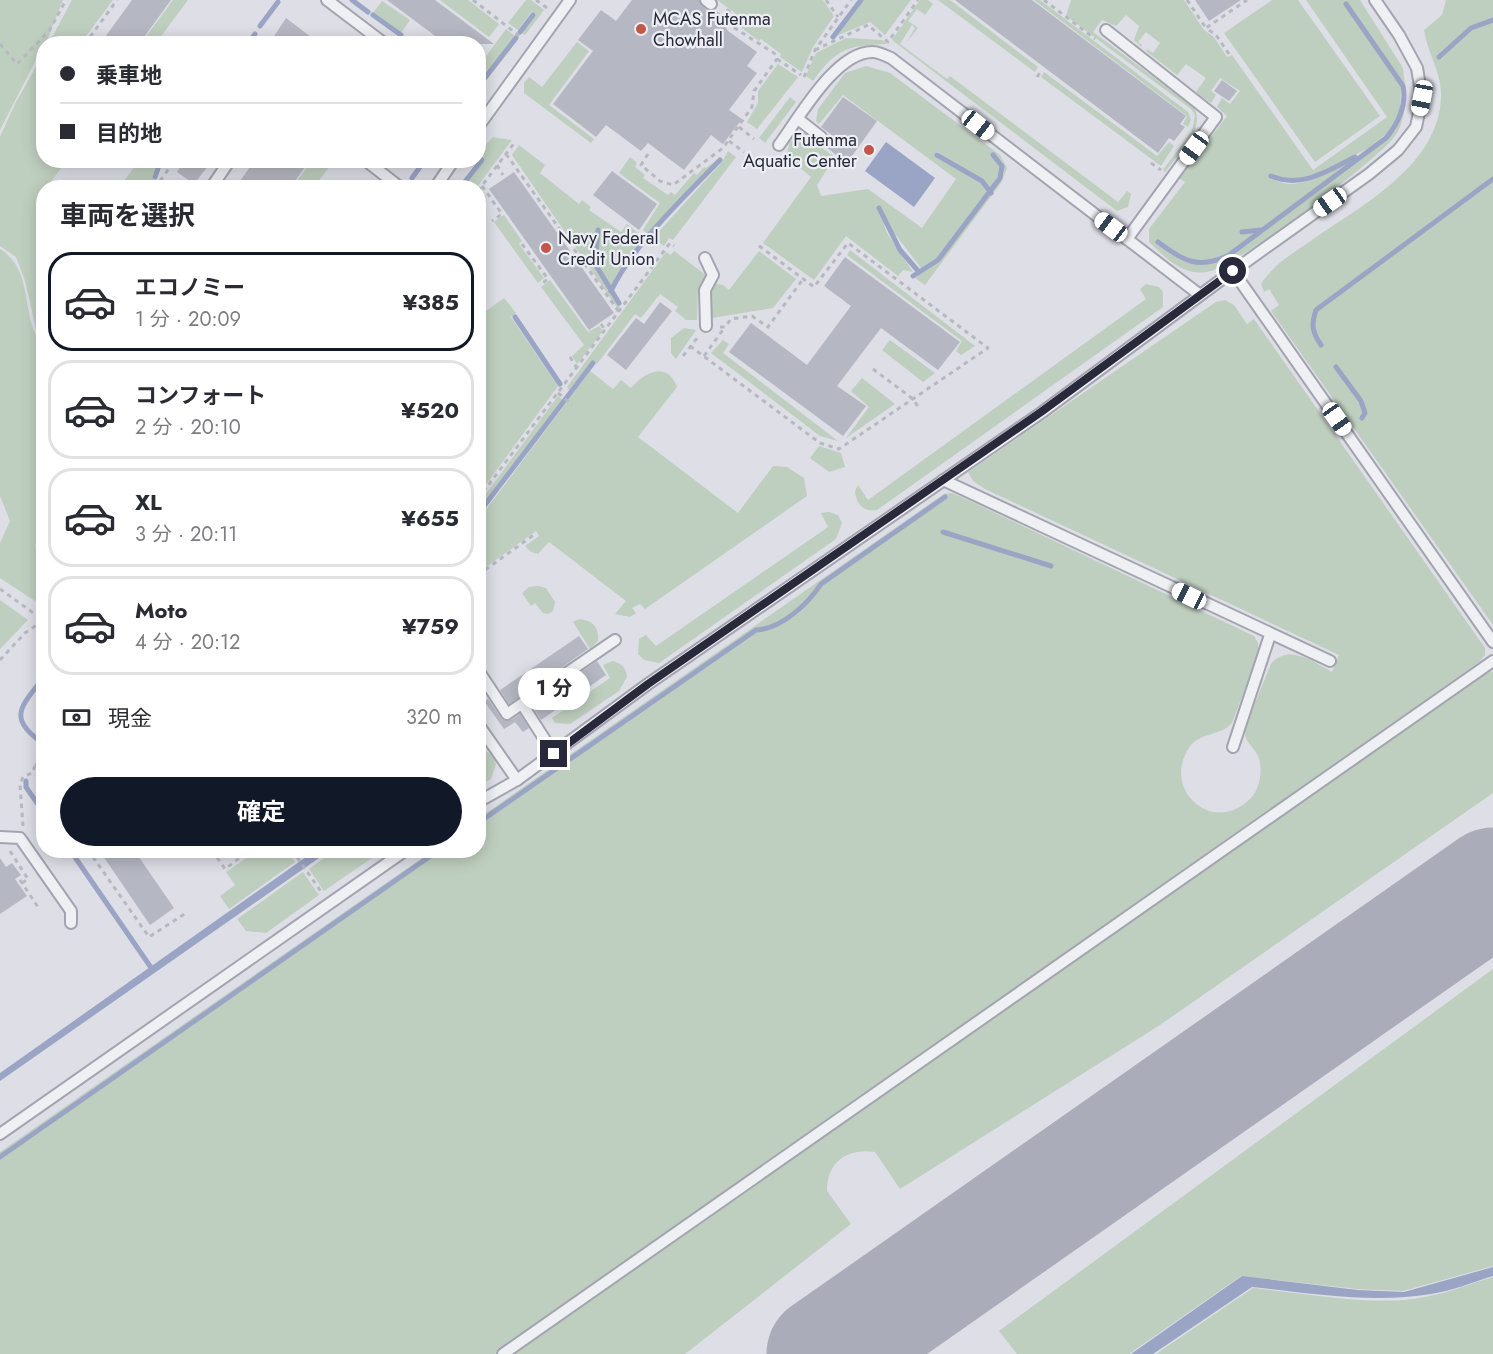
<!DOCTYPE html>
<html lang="ja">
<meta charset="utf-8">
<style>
body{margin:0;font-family:Jost,"Noto Sans JP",sans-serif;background:#f2f2f3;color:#2b2b33;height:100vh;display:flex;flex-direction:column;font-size:22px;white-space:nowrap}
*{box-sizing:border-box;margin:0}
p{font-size:20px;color:#7c7c81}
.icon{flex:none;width:33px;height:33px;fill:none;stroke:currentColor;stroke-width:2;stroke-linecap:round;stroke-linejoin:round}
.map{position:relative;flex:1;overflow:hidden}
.side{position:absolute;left:36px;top:180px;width:450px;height:678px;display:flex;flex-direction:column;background:#fff;border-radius:24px;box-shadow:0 3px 15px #0003}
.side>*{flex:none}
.hud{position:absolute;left:36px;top:36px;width:450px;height:132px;border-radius:24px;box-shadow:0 3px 15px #0003;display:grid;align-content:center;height:132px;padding:0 24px;background:#fff}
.end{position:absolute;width:27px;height:27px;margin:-14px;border:8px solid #282a3b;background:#fff;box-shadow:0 0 0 3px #fff}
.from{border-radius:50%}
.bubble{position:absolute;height:42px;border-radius:21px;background:#fff;box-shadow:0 3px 15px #0003;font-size:20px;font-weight:700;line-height:42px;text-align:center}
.car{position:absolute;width:18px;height:36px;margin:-18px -9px;border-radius:8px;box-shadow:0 0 4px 2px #0007;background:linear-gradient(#fff 24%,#345 0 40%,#fff 0 76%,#345 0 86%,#fff 0)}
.hud b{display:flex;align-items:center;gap:21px;height:57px;font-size:22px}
.hud b+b{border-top:2px solid #e1e1e2}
.hud i{width:15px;height:15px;background:#2b2b33}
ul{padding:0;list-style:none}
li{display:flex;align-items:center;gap:18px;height:99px;margin:0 12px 9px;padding:0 12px;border:3px solid #e1e1e2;border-radius:24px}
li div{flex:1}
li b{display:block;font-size:22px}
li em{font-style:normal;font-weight:700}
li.active{border-color:#111827}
li>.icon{width:54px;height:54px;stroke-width:1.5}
h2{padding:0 24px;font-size:27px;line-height:72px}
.pay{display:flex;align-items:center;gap:15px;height:66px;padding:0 24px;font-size:22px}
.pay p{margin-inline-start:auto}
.button{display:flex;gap:12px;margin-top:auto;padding:12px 24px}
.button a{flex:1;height:69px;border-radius:36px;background:#111827;color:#fff;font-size:24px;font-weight:700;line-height:69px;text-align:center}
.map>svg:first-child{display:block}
.green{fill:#bfcfbf}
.water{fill:#9aa4c4}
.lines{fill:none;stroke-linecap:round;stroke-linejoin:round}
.stream{stroke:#9aa4c4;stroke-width:5}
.runway{stroke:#aaacba;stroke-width:117}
.building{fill:#b5b7c2}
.lane-casing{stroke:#a3a4af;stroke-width:14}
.path{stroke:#b7b9c0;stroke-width:3;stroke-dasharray:4.5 4.5;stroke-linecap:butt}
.lane{stroke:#eff0f4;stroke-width:10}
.route{stroke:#282a3b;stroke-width:8}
.poi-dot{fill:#c3554a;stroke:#eceef4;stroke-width:2}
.labels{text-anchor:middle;stroke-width:4.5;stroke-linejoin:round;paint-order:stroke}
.poi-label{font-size:18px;fill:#282a3b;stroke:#eceef4;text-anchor:start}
</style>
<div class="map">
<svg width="1493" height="1354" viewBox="0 0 1493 1354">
<rect width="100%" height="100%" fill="#dddee6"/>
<g class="green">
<polygon points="0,0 63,0 46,43 44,44 0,130"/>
<polygon points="72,0 113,0 81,43 49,43"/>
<polygon points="173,0 188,0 156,43 141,43"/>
<polygon points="440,0 468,0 499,24 489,37"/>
<polygon points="526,0 531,0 544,10 525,35 522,33 536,14 532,11 518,30 508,23"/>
<polygon points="717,0 823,0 834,16 813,47 802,72 780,57 781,54 761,39 759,41 738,25 742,18"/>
<polygon points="863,0 911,0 885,35 870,22 834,37"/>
<polygon points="920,0 928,0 933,4 925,15 917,9 908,21 918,28 907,42 915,28 912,25 900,44 947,79 950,76 1118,202 1127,191 1131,194 1128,207 1117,211 892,40"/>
<polygon points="938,0 950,0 1038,67 1035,72"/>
<polygon points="1034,0 1040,0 1188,112 1191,120 1188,127 1183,124 1187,116"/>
<path d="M 1071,0 L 1184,0 L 1204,30 L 1214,37 L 1227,57 L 1232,55 L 1313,170 L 1387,117 L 1306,0 L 1360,0 L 1403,68 L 1405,86 L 1344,2 L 1401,87 L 1400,110 L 1395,126 L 1369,148 L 1305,179 L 1292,181 L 1269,175 C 1293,199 1336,168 1360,156 L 1263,228 L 1242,231 L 1242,233 L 1260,231 C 1213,264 1208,274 1158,240 L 1156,242 C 1180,264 1198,271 1229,257 L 1385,141 L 1396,129 L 1405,102 C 1404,114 1402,126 1395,136 C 1377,161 1234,268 1207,272 C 1182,276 1166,258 1149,242 L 1149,229 L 1185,182 L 1179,178 L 1227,116 L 1217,107 L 1222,98 L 1230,104 L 1240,91 L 1220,78 L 1211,91 L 1216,95 L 1211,103 L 1196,92 L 1206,78 L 1186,64 L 1177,75 L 1146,51 L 1147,49 L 1153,53 L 1160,43 L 1146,32 L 1138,42 L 1142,45 L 1141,47 L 1134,40 L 1139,26 L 1126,15 L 1116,26 L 1102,20 L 1093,32 L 1194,107 C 1206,130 1178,154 1165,172 L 1163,170 L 1192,131 L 1195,115 L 1191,109 L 1066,16 Z"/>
<polygon points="1272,0 1298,0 1380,116 1315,162 1224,33"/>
<path d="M 1446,0 L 1493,0 L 1493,625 L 1271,311 L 1279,305 L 1269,289 L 1264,292 L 1261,284 C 1274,264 1293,253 1312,240 C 1363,205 1443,163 1441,92 C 1440,70 1427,51 1424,30 L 1442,15 Z"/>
<polygon points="382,1 410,20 401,33 373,13"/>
<polygon points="506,29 515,36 479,85 479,66"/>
<path d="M 846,38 L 882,40 L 887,44 C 849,46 837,47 813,81 L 806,76 L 816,53 Z"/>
<polygon points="577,42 589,51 549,105 594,139 591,143 524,93 524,83 529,77 542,87"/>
<polygon points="43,54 43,94 40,99 43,101 44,160 67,161 48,185 51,187 44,188 43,342 38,337 25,281 16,257 0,246 0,137 15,104"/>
<polygon points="778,64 798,77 757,129 747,122 758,103 758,91"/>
<polygon points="866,66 890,73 1000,155 1007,168 1001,183 925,285 915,278 939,261 1004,174 1003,162 993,153 990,155 1000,165 1001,171 990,188 983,179 938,152 935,153 980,182 987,192 936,259 921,268 889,226 877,204 887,233 913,272 903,270 898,276 846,236 814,280 763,243 811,177 786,156 790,142 801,133 807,133 820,143 819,146 835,157 817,185 821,196 868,189 922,228 956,179 843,95 819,124 816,121 818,109 845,73"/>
<polygon points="1044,72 1157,156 1169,142 1174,146 1161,166 1041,77"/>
<polygon points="790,97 796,102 765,143 759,138"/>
<polygon points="493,137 512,140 477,187 464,187 485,160 483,157 479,160 479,151"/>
<polygon points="519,145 545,165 540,173 579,204 582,200 591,207 589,210 621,232 627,224 645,239 617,274 611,287 597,264 600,230 596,229 593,264 620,306 618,309 512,155"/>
<polygon points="728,151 736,157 673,240 669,238 664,246 653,238 722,162"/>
<polygon points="630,157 637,163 635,167 645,175 643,178 668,195 671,192 675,195 694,173 697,175 704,167 706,168 718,159 648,234 643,230 660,203 619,173"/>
<polygon points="139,161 159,161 152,178 156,183 153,187 119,187"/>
<polygon points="312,161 333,162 314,187 292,187"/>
<polygon points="504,215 522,241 519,244 544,278 538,283 494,222"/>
<path d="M 0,249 C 36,271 19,319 43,346 L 44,536 L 35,545 L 43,565 L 44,593 L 35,601 L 0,578 L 0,543 L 10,521 L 0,496 Z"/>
<polygon points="850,250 975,346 961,355 956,351 962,341 847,255"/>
<polygon points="674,251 707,276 698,288 697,320 686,320 675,311 678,307 660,294 641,318 635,314 597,364 593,360 569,390 567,387 666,252 671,255"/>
<polygon points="759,251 796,279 773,308 712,318 712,283 723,285 729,290"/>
<polygon points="550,280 588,332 599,326 603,331 577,364 572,356 584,345 541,287"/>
<path d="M 1146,284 L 1159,287 L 1163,292 L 1163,307 L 877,510 C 863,512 856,504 855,491 L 858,485 L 868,500 L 1146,299 L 1140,289 Z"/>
<polygon points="504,298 516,313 511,317 558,386 485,486 478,477 479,307 483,313"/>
<path d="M 1225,300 L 1234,305 L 1247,324 L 1254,319 L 1485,648 L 1485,655 L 1479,662 L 495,1354 L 0,1354 L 0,1152 L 432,851 L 478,850 L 479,818 L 944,494 L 952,493 L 968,500 L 1254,636 L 1258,643 L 1259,652 L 1232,723 C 1221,736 1199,732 1189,748 C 1161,789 1213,837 1251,798 C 1259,789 1262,775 1260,763 C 1259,752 1249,746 1245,736 L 1246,725 L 1271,664 C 1288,643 1314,662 1332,672 L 1339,655 L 985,489 L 973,481 L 968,472 L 1216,302 Z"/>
<polygon points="684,328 696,330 676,359 671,353 671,338"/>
<polygon points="723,340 729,344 723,353 838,441 820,436 711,353"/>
<polygon points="890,340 935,373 923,382 882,350"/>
<path d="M 590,371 L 613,389 L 621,380 L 631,388 C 644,373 667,360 677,387 L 638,437 L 738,513 L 773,466 L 787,467 L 804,478 L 807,496 L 645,609 L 640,604 L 632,608 L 636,613 L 630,617 L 615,614 L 626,601 L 549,542 L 538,554 L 531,552 L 525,546 L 539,536 L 536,531 L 479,572 L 479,519 Z"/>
<polygon points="862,378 895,404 846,438 869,407 851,391"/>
<polygon points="558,396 563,400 479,511 479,503"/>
<polygon points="819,446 841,453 845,467 829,472 810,458"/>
<polygon points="829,512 838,515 842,523 836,539 659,663 644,660 638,654 639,639 646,635 656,646 828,527 821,513"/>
<polygon points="538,586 546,588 555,602 553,611 548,614 543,613 535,603 531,606 522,593 529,587"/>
<polygon points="0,600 28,620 0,649"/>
<path d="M 579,619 C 593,620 599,627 598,641 L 590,649 L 573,622 Z"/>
<path d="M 613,661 C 622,664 626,667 627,677 L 619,691 L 570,724 L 555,723 L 552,718 L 610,678 L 603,665 Z"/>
<path d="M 1493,671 L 1493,793 L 1160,1025 L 900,1189 L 875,1152 C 847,1148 827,1162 827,1191 L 851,1224 L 685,1354 L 514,1354 L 1481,676 Z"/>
<polygon points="478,746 493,756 496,764 491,779 479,786"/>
<polygon points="258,850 287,851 295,862 229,909 220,896 235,885 226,872"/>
<polygon points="334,851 334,850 382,851 324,891 309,869"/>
<polygon points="303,872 319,895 266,933 246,931 237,919"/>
<polygon points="1493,969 1493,1266 1403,1291 1357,1289 1241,1276 1129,1354 1017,1354 999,1331"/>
<path d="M 1493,1277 L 1493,1354 L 1156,1354 L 1253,1288 C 1302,1293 1354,1303 1404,1300 C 1434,1298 1464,1286 1493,1277 Z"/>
</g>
<g class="water">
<polygon points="886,142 935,178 914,207 865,171"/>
<polygon points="316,850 329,851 0,1081 0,1073"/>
<path d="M 1493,1267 L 1493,1276 C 1473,1282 1452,1291 1431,1294 C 1372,1304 1311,1293 1252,1287 L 1153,1354 L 1131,1354 L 1242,1276 L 1358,1290 L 1404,1292 Z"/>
</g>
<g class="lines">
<g class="stream">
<polyline points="352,0 368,12"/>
<polyline points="373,15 401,35"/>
<polyline points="260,26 278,2"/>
<polyline points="520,32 533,15"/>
<polyline points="833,37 861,0"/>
<polyline points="409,41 412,44"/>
<polyline points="248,44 255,34"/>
<polyline points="1439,57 1471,28 1493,20"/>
<polyline points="478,87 516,38"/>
<polyline points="937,155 982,181 991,193"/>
<path d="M 1271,176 C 1302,189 1327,171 1355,157"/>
<polyline points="155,177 161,160"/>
<polyline points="412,178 425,160"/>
<polyline points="161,188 161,187"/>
<polyline points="460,188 482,160"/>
<polyline points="879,208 900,250 919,272"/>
<polyline points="598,230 595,264 619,303"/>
<polyline points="1242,232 1261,230"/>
<path d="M 1158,242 C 1184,261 1198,270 1229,255 L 1386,138 C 1398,124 1407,105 1403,86 L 1346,4"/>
<polyline points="913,276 938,260 1000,178 1002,166 993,155"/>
<path d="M 611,291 C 632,246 686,195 720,160"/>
<polyline points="515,317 560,384"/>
<path d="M 1321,345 C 1312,332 1311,325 1316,310 L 1493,179"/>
<polyline points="1336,367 1361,401 1365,413 1362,418"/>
<polyline points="478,514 593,363"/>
<polyline points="943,532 1051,566"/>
<path d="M 44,677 C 21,707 6,718 44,744"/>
<polyline points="26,781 26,787 44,813"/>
<path d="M 478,823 L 756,630 C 781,629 808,604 821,584 L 945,497"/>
<polyline points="70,850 152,969"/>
<polyline points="303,850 310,860"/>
<polyline points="0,1157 439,850"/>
</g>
<polyline class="runway" points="825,1354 1493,886"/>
</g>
<g class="building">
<polygon points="132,0 171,0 139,44 100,44"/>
<polygon points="387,0 435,0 494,44 446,44"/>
<polygon points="632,0 699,0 706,10 715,10 729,20 725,26 728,31 757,52 747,66 757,73 729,110 742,119 723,144 711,135 684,170 648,143 641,151 606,125 596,137 553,104 593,51 578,40 601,10 616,21"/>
<polygon points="955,0 1032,0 1186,116 1180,124 1185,127 1174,141 1169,138 1158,153"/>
<polygon points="1195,0 1241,0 1209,21"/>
<polygon points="286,18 320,44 269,44"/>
<polygon points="1222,80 1237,91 1229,101 1214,91"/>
<polygon points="843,97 877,121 847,163 826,147 833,136 821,127"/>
<polygon points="185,160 201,160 208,166 194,184 177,172"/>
<polygon points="255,160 310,160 290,188 235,188"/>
<polygon points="612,171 657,204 639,230 593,195"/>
<polygon points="514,172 614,313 589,330 489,189"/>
<polygon points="845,257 960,342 938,370 881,328 837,386 866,406 843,436 729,352 751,323 807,365 851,306 824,286"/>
<polygon points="660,302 672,311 626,370 607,355 636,318 644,324"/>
<polygon points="579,636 588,649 509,704 500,690"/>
<polygon points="597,661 606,675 541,720 532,706"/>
<polygon points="488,699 503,720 511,720 520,714 529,728 523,732 515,722 504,729 484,701"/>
<polygon points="99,850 134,850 174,908 150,925"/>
<polygon points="0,858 6,867 12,863 21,875 15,879 27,896 0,914"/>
</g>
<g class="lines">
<g class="lane-casing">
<g id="lane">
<polyline points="327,0 385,44"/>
<polyline points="706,0 711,4"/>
<polyline points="1106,30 1216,117 1127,239"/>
<polyline points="798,119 821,137"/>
<polyline points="478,127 570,0"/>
<path d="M 779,145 C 799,118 836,51 873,52 C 879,52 886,56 891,58 L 1200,295"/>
<polyline points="365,160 401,188"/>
<polyline points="211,188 230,160"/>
<polyline points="435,188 454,160"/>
<polyline points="705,258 713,275 705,290 706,326"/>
<polyline points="1233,271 1493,642"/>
<polyline points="943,480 1330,661"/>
<polyline points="478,670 507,714 615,640"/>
<polyline points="522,704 554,754"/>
<polyline points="478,724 517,780"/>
<polyline points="1233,747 1270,635"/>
<polyline points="478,802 517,780 648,684 1041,413 1233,271 1369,174 1398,150 1416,127 1422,98 1417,68 1399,35 1375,0"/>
<polyline points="0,837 20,838 71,911 71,923"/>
<polyline points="0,1134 406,850"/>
<polyline points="503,1354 1493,661"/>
</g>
</g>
<g class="path">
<polyline points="473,0 522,38"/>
<polyline points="536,0 547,8"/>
<polyline points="826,0 838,17"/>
<polyline points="1044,0 1095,39"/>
<polyline points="1187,0 1206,28"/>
<polyline points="0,44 17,64 49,31 66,0"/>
<polyline points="85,44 117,0"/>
<polyline points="815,50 868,25 888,42 918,0"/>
<polyline points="1229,54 1216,35 1206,28 1247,0"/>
<polyline points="777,59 801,75"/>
<polyline points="804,77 815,50 851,0"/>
<polyline points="1037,77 1042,70"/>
<polyline points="739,127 754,139"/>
<polyline points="729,141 744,152"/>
<polyline points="506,154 619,312"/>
<polyline points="648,154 641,165 660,181 673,185 723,148 752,107 754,91 777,59 777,55 733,27 739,18 723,7"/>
<polyline points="1151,163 1161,170"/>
<polyline points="497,165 503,175"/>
<polyline points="482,186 502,214 492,221"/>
<polyline points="155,188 175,160"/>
<polyline points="478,191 515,142"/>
<polyline points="522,244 548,279 540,285"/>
<polyline points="601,324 605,330"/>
<polyline points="720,327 725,327 731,319 752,316 768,327 803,279"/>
<polyline points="690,346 820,443 839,449 988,348 848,243 814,287 758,245"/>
<polyline points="683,356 698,337"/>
<polyline points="704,356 725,327"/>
<polyline points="570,357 577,368"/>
<polyline points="873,369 913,399 920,410"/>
<polyline points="558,393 572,405"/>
<polyline points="478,499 670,243 674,246"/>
<polyline points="478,575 535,534"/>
<polyline points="0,589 32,612 44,616"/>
<polyline points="0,660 25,633 44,620"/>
<polyline points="35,765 44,761"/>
<polyline points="23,826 20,785 23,777 32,773 44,745"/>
<polyline points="212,850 225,869 250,850"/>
<polyline points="292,850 322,893"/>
<polyline points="10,851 28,879 22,883"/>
<polyline points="93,857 149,937 186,913"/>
<polyline points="20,880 38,907"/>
</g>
<use href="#lane" class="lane"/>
</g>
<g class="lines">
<polyline class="route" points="554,754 648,684 1041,412 1233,271"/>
</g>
<g class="poi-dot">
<circle cx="641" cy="29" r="6"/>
<circle cx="869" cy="150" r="6"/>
<circle cx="546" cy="248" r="6"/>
</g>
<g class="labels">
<g class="poi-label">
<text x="653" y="25">MCAS Futenma<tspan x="653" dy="21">Chowhall</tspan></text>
<text x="857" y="146" text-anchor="end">Futenma<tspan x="857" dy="21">Aquatic Center</tspan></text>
<text x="558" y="244">Navy Federal<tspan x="558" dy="21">Credit Union</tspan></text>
</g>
</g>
</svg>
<i class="end from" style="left:1233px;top:271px"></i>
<i class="end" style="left:554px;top:754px"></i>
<div class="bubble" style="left:518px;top:668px;width:72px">1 分</div>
<i class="car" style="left:1422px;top:98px;rotate:191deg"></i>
<i class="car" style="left:978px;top:125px;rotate:128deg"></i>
<i class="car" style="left:1194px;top:148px;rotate:216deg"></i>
<i class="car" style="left:1330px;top:202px;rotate:235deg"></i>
<i class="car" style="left:1111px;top:227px;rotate:307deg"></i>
<i class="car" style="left:1337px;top:419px;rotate:145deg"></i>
<i class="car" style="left:1189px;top:596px;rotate:296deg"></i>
<div class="hud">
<b><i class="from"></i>乗車地</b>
<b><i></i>目的地</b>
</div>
<section class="side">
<h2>車両を選択</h2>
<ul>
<li class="active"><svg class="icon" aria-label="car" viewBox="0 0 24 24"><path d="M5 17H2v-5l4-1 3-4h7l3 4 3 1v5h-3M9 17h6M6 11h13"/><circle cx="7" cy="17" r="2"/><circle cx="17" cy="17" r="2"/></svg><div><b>エコノミー</b><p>1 分 · 20:09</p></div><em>¥385</em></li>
<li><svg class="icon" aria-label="car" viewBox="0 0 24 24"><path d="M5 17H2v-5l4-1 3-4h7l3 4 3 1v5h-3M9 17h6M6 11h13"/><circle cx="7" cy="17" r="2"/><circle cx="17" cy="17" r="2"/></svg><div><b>コンフォート</b><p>2 分 · 20:10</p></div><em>¥520</em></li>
<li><svg class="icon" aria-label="car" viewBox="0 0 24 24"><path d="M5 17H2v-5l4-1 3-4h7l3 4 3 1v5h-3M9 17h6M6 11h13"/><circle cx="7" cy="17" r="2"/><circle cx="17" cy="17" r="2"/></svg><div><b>XL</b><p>3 分 · 20:11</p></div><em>¥655</em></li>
<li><svg class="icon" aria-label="car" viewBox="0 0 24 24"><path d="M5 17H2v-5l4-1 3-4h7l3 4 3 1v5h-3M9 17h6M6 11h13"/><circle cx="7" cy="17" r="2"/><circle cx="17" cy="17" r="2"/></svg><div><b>Moto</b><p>4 分 · 20:12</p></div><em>¥759</em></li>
</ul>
<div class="pay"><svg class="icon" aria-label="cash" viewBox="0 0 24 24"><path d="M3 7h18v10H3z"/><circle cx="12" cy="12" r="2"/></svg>現金<p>320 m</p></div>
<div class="button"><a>確定</a></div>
</section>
</div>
